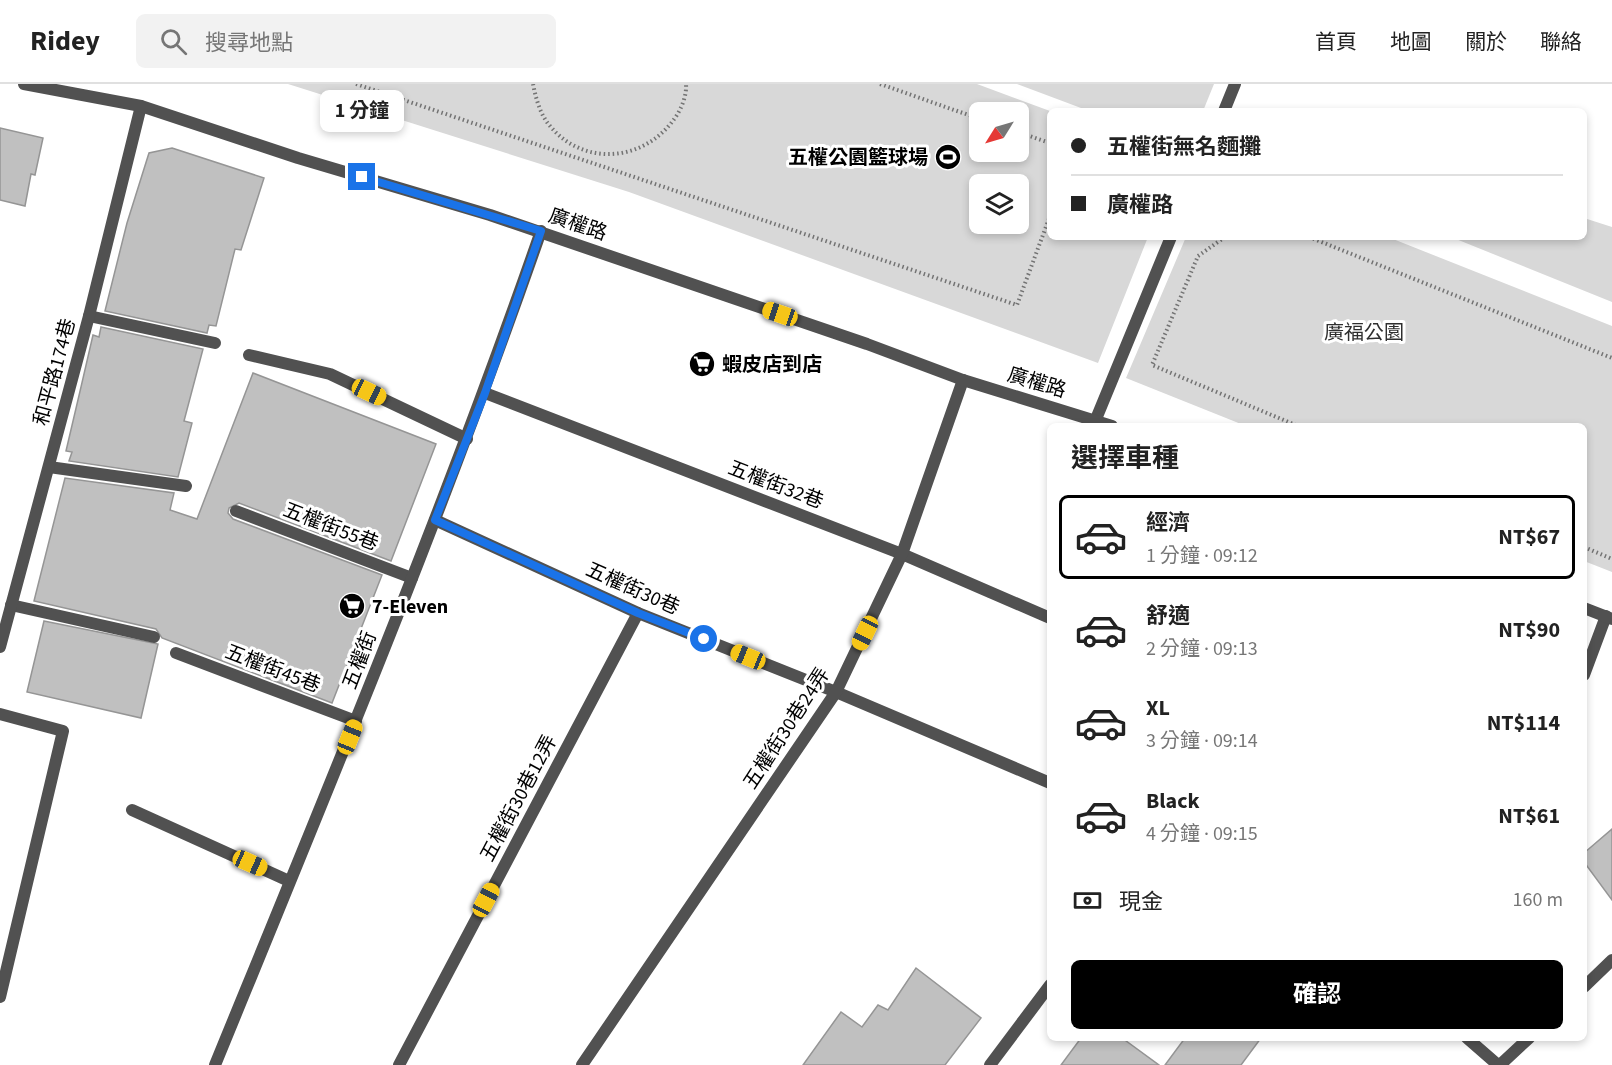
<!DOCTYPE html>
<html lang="zh-TW">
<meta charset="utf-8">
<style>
body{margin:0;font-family:"Source Sans 3","Noto Sans TC",sans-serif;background:#f2f2f2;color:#222;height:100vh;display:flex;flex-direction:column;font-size:22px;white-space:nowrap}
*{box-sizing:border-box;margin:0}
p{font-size:20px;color:#767676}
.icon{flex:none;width:33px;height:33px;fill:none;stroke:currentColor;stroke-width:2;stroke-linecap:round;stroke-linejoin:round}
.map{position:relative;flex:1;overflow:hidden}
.side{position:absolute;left:1047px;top:339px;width:540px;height:618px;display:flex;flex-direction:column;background:#fff;border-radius:9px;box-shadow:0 3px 9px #0003}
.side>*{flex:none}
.hud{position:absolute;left:1047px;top:24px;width:540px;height:132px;border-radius:9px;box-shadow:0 3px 9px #0003;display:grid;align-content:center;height:132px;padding:0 24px;background:#fff}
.needle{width:39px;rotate:233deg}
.buttons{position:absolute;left:969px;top:18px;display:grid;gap:12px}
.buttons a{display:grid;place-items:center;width:60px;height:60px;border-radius:9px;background:#fff;box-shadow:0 3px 9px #0003;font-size:30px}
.end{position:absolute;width:27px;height:27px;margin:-14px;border:8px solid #1a73e8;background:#fff;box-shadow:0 0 0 3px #fff}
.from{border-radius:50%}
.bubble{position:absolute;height:42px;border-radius:9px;background:#fff;box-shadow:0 3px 9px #0003;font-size:20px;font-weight:700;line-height:42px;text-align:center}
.car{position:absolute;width:18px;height:36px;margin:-18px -9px;border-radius:8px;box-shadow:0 0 4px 2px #0007;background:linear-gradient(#f5c518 24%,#345 0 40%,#f5c518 0 76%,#345 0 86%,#f5c518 0)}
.hud b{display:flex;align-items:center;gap:21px;height:57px;font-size:22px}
.hud b+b{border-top:2px solid #e0e0e0}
.hud i{width:15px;height:15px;background:#222}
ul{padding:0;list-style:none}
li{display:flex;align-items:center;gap:18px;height:84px;margin:0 12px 9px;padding:0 12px;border:3px solid transparent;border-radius:9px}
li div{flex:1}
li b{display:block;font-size:22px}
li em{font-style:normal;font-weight:700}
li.selected{border-color:#000}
li>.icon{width:54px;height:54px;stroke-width:1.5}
h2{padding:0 24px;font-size:27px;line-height:72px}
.pay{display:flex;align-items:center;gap:15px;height:66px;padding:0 24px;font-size:22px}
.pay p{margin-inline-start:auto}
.button{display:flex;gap:12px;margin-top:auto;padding:12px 24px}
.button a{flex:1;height:69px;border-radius:9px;background:#000;color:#fff;font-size:24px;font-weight:700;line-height:69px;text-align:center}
header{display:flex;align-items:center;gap:36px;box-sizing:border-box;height:84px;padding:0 30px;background:#fff;border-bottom:2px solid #e0e0e0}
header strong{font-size:28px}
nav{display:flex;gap:33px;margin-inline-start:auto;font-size:21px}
.search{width:420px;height:54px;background:#f2f2f2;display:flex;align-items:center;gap:15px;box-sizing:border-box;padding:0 21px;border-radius:9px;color:#767676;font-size:22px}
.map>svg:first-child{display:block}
.green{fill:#d8d8d8;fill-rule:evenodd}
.building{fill:#c0c0c0;stroke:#959595;stroke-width:1.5}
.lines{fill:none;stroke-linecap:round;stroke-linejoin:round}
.path{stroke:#737373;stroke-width:4;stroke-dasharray:1.5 3;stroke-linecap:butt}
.service{stroke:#515151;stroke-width:12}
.minor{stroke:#515151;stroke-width:12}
.tertiary{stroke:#515151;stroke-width:12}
.route{stroke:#1a73e8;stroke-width:8}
.labels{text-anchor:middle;stroke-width:6;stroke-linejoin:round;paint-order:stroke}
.poi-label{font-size:20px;font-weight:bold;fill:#000;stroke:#fff;text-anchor:start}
.street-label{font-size:20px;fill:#000;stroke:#fff}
.park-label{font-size:20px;fill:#2f2f2f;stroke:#fff}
</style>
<header>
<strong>Ridey</strong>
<div class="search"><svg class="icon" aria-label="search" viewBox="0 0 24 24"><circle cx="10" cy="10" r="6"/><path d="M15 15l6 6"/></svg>搜尋地點</div>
<nav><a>首頁</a><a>地圖</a><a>關於</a><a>聯絡</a></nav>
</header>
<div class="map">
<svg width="1612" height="981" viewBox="0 0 1612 981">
<rect width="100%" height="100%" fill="#fff"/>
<g class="green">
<path d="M 288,0 L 977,0 L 1050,27 L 1050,153 L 1148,153 L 1098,279 L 629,108 ZM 1018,28 L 1018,68 L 980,68 L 980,28 ZM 980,100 L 1018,100 L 1018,140 L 980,140 Z"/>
<polygon points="1017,0 1214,0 1203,27 1089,27"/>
<polygon points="1584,134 1612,143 1612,218 1451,153 1584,153"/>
<polygon points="1186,153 1388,153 1612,242 1612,488 1584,477 1584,342 1246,342 1126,294"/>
</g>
<g class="building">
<polygon points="0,44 43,54 35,91 31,90 25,122 0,116"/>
<polygon points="172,64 264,94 241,166 235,165 216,242 209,241 207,249 105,227 127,139 149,69"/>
<polygon points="101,243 203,265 184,337 192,339 178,393 69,377 72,368 66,367 81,303 93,251 99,253"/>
<polygon points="253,289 436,360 391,477 239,419 229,424 228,429 233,435 382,491 332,619 162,554 156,545 34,517 65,394 174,409 170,426 197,435"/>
<polygon points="44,537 158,560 141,634 27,608"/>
<polygon points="1612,745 1612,816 1584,778 1584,769"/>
<polygon points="916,884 981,934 945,981 803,981 841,928 862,943 878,921 888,926"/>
<polygon points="1081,954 1122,954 1159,981 1061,981"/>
<polygon points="1185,954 1261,954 1241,981 1165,981"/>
</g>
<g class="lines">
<g class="path">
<polyline points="356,0 1017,221 1050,132"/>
<path d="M 533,0 C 536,15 540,30 550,42 C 583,82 641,78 672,38 C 680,28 687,13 686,0"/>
<polyline points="880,0 980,35"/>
<polyline points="1018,48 1050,59"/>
<polyline points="1225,153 1198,172 1152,281 1298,342"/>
<polyline points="1309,153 1612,274"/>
<polyline points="1584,463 1612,475"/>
</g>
<g class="service">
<polyline points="89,232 215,259"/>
<polyline points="249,271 330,290 467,355"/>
<polyline points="485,309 902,470 1050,534"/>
<polyline points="49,383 186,402"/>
<polyline points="236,427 412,494"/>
<polyline points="435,436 638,529 836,608 1050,699"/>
<polyline points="11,521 154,553"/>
<polyline points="0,563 89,232 141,22"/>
<polyline points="176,569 356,637"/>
<polyline points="0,630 63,647 0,913"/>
<polyline points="132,726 289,797"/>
<polyline points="1467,954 1498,981"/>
<polyline points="399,981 638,529"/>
<polyline points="582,981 836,608 902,470 963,296"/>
</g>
<g class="minor">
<polyline points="1224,27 1235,0"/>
<polyline points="1096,335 1171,153"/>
<polyline points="1584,591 1606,532"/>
<polyline points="1584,903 1612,876"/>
<path d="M 215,981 C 328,705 443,429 541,147"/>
<polyline points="990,981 1050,901"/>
<polyline points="1500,981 1529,954"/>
</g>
<g class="tertiary">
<polyline points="24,0 141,22 298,74 490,131 867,260 963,296 1112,342"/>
<polyline points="1584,524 1612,535"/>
</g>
</g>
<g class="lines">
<polyline class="route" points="362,93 541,147 485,309 435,436 638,529 704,555"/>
</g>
<defs>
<g id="stadium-disc" transform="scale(1.35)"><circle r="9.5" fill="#000" stroke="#fff"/><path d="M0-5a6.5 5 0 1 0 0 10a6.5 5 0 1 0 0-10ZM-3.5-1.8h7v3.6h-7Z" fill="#fff"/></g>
<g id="supermarket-disc" transform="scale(1.35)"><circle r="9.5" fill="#000" stroke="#fff"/><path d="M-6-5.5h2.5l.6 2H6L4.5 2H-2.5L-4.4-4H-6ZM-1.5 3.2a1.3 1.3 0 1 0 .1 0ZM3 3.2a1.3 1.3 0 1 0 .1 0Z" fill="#fff"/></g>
</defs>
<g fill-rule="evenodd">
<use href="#stadium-disc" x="948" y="73"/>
<use href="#supermarket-disc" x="702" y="280"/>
<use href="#supermarket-disc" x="352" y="522"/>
</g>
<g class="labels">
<g class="poi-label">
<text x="928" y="80" text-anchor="end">五權公園籃球場</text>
<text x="722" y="287">蝦皮店到店</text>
<text x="372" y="529">7-Eleven</text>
</g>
<g class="street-label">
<text transform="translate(578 140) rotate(19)" y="7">廣權路</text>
<text transform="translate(54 288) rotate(-75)" y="7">和平路174巷</text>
<text transform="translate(1037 298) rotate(17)" y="7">廣權路</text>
<text transform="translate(776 400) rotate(21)" y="7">五權街32巷</text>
<text transform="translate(331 442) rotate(21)" y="7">五權街55巷</text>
<text transform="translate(633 504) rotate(24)" y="7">五權街30巷</text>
<text transform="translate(359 576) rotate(-69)" y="7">五權街</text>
<text transform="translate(273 584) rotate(21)" y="7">五權街45巷</text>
<text transform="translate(786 644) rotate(-57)" y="7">五權街30巷24弄</text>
<text transform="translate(518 714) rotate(-62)" y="7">五權街30巷12弄</text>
</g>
<g class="park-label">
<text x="1364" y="255">廣福公園</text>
</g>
</g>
</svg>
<div class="buttons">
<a><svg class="needle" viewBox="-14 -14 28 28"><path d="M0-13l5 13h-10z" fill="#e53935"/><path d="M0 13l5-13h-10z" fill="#767676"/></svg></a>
<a><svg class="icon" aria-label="layers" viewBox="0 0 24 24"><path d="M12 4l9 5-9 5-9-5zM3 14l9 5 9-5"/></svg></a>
</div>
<i class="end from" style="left:704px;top:555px"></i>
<i class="end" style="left:362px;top:93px"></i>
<div class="bubble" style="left:320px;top:6px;width:84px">1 分鐘</div>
<i class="car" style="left:780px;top:230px;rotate:289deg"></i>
<i class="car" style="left:369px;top:308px;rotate:115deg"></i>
<i class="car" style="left:865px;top:549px;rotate:206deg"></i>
<i class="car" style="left:748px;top:573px;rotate:292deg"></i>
<i class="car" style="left:350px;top:653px;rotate:22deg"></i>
<i class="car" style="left:250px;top:779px;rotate:114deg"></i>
<i class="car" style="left:486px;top:816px;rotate:28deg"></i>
<div class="hud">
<b><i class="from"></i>五權街無名麵攤</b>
<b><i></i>廣權路</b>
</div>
<section class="side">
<h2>選擇車種</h2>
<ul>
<li class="selected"><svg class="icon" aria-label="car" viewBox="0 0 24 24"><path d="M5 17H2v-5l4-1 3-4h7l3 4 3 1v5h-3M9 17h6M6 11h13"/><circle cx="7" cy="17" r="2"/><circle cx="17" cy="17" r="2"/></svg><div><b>經濟</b><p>1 分鐘 · 09:12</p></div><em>NT$67</em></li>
<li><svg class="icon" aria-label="car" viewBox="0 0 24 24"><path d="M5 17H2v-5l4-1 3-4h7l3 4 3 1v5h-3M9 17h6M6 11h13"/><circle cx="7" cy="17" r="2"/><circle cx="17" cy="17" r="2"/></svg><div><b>舒適</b><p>2 分鐘 · 09:13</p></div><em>NT$90</em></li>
<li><svg class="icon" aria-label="car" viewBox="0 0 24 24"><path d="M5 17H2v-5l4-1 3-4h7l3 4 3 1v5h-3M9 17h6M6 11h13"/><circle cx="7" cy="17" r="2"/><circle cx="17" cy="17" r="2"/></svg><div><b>XL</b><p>3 分鐘 · 09:14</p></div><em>NT$114</em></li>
<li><svg class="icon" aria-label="car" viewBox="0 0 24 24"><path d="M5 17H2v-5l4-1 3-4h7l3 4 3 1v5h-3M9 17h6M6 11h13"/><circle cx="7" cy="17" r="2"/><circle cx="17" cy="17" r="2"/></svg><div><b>Black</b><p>4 分鐘 · 09:15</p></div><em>NT$61</em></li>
</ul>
<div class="pay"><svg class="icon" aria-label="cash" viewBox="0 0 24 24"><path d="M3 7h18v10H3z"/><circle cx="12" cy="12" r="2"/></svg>現金<p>160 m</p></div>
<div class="button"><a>確認</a></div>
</section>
</div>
